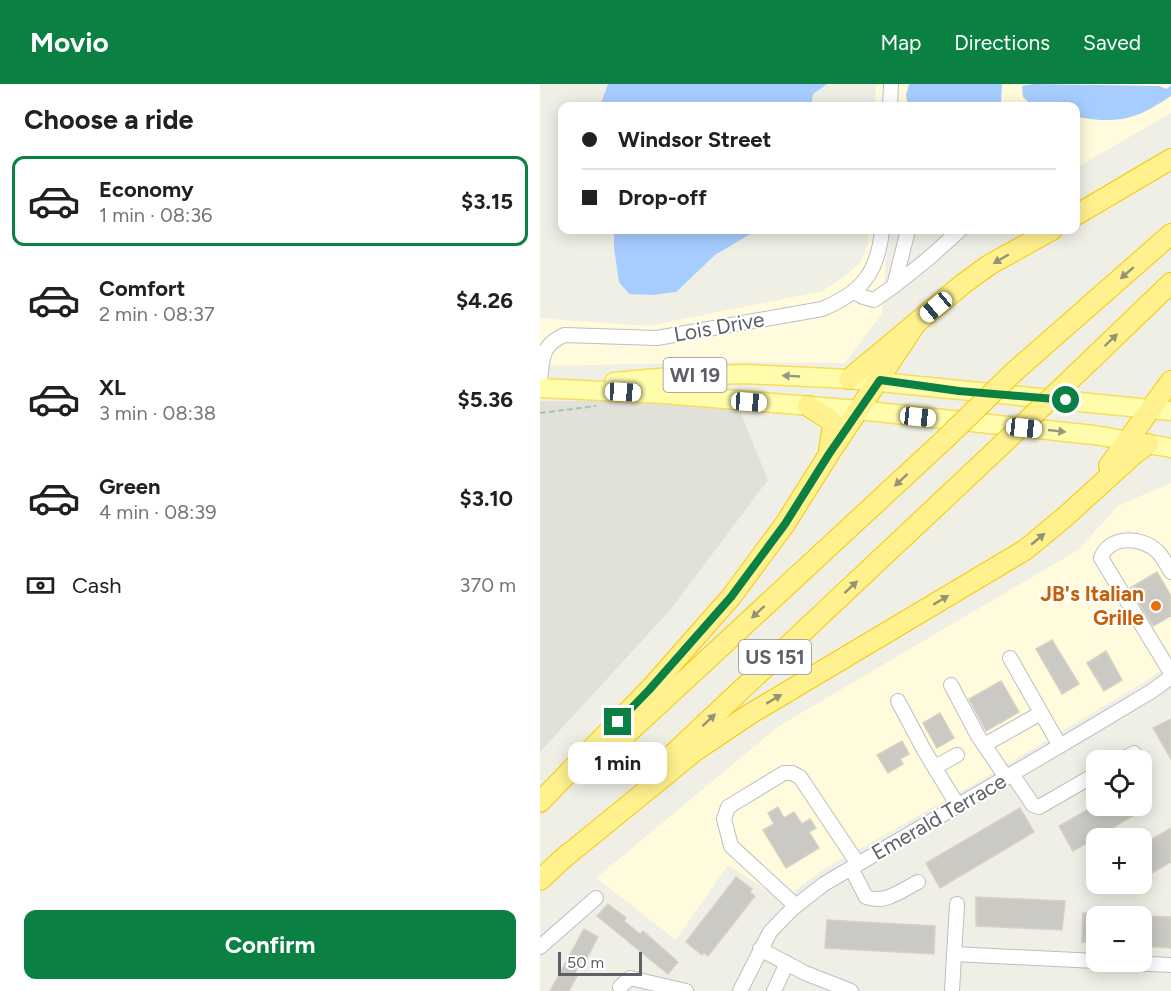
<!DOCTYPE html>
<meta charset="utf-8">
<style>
body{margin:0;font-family:Figtree,sans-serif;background:#f2f2f2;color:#202124;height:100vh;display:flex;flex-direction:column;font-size:22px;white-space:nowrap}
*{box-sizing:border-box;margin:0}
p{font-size:20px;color:#757577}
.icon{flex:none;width:33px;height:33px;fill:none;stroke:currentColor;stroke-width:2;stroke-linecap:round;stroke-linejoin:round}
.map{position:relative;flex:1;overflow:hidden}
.details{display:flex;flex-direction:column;background:#fff;width:540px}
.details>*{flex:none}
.banner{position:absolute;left:18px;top:18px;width:522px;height:132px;border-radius:12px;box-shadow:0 3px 15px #0003;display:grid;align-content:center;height:132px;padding:0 24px;background:#fff}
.tools{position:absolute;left:546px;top:666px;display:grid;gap:12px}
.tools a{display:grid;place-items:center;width:66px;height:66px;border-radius:12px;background:#fff;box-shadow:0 3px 15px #0003;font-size:30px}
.scale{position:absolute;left:18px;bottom:15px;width:84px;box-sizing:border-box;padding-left:6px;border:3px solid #5d6067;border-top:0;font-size:16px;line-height:21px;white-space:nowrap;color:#5d6067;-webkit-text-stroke:4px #fff;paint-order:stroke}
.end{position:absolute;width:27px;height:27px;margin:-14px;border:8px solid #0b8043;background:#fff;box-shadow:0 0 0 3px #fff}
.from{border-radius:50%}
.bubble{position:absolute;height:42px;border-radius:12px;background:#fff;box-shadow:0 3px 15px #0003;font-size:20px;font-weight:700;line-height:42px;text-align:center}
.car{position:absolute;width:18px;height:36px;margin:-18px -9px;border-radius:8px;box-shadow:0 0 4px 2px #0007;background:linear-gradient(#fff 24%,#345 0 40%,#fff 0 76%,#345 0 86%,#fff 0)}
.banner b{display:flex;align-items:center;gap:21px;height:57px;font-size:22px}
.banner b+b{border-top:2px solid #e0e0e0}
.banner i{width:15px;height:15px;background:#202124}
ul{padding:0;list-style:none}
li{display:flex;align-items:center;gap:18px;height:90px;margin:0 12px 9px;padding:0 12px;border:3px solid transparent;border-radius:12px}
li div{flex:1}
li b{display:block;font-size:22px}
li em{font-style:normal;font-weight:700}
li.selected{border-color:#0b8043}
li>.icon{width:54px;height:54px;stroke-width:1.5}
h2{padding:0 24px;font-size:27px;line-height:72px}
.pay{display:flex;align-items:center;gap:15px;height:66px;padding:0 24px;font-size:22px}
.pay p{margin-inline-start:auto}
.primary-button{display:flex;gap:12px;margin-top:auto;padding:12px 24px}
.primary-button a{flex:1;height:69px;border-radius:12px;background:#0b8043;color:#fff;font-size:24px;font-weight:700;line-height:69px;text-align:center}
header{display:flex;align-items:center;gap:36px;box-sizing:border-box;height:84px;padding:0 30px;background:#0b8043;color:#fff}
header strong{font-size:28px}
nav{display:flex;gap:33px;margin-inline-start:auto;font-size:21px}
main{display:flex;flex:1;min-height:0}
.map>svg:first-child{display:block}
.commercial{fill:#fffbdc}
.industrial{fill:#e1e1da}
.water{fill:#a7cdff}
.building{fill:#cbc9c3;stroke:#d5d2c4;stroke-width:1.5}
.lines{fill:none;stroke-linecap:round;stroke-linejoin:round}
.minor-casing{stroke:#bdbec5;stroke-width:16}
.major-casing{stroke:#f5de5a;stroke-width:21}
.highway-casing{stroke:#f6ca00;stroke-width:22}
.path{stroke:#9bc9ae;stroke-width:2;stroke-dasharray:6 3;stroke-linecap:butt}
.minor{stroke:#fff;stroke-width:14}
.major{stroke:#fffdac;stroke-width:18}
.highway{stroke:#fff18e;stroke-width:20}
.highway-bridge-casing{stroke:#f6ca00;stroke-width:22;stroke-linecap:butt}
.highway-bridge{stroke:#fff18e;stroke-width:20}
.oneway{fill:#969375}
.oneway2{fill:#96977f}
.route{stroke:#0b8043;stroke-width:8}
.food-dot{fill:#e8710a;stroke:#fff;stroke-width:2}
.labels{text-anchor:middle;stroke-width:4.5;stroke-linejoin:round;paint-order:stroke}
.shield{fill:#fff;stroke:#8e9095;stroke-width:1.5}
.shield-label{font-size:20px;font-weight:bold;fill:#5d6067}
.street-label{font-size:21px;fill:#5d6067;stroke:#fff}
.food-label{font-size:21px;font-weight:bold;fill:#c56008;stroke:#fff;text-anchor:end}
</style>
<header>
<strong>Movio</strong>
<nav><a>Map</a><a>Directions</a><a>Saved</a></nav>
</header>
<main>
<section class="details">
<h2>Choose a ride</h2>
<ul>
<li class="selected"><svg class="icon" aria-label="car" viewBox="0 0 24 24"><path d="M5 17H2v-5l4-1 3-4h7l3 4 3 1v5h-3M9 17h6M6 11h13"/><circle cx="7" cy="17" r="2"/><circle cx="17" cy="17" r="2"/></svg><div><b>Economy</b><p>1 min · 08:36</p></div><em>$3.15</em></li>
<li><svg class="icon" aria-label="car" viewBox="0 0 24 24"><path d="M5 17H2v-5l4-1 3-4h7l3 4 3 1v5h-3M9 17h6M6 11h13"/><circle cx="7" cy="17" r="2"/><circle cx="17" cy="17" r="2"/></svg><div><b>Comfort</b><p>2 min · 08:37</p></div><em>$4.26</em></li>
<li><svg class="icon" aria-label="car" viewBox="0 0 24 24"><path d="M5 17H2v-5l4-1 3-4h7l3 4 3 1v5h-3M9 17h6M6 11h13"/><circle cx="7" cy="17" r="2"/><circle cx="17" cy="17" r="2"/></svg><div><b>XL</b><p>3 min · 08:38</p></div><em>$5.36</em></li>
<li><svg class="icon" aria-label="car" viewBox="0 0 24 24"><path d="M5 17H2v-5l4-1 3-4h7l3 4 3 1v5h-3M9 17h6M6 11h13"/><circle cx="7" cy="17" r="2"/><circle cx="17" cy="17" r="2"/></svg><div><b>Green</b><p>4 min · 08:39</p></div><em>$3.10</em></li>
</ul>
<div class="pay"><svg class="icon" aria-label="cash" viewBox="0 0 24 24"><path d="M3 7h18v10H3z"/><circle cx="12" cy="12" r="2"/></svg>Cash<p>370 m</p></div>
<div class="primary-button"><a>Confirm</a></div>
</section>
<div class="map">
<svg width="631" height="907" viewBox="0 0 631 907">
<rect width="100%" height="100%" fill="#f0efe6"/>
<g class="commercial">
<polygon points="336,0 631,0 631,29 536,84 536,22 335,22"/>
<polygon points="328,146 348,146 342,230 305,279 201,278 0,282 0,234 108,242 283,207 305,192 320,179 328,160"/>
<polygon points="631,399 631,578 611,594 429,703 283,786 242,816 188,781 136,856 56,794 239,642 538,466 579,421"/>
</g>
<polygon class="industrial" points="0,317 116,317 199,325 228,396 131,525 0,668"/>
<g class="water">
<polygon points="68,0 287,0 273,10 271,22 60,22"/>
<polygon points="369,0 462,0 461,18 452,22 368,22 366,11"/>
<path d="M 493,0 L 619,2 L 627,5 L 631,1 L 631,12 C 595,36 579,40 536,33 L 536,22 L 493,22 L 483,13 L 482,2 Z"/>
<polygon points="74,146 217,146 175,171 136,208 112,211 89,210 79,198 74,164"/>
</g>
<g class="building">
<polygon points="617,488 631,512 631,532 613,542 590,504"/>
<polygon points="512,556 539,600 522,610 496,565"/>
<polygon points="566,567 582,596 564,607 547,579"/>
<polygon points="461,597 479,628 446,647 429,615"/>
<polygon points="400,629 414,654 397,664 383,639"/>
<polygon points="631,635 631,675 613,644"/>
<polygon points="362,657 369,670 360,675 363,680 348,689 337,671"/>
<polygon points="554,722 610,722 533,767 519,742"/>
<polygon points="238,723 244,734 254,728 262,740 270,735 276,744 269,748 279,764 246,784 223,746 234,740 228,729"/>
<polygon points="480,724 494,748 400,804 386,779"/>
<polygon points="631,744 631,778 602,795 602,761"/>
<polygon points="196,793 212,805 210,808 215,812 168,872 164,869 162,871 146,858"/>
<polygon points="436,813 525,817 522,846 436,842"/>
<polygon points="68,820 86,834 84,837 100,850 103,847 138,878 128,890 57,832"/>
<polygon points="543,829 556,830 556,859 542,858"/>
<polygon points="602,832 631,833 631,864 602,862"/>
<polygon points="287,836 395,842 394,870 285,864"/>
<polygon points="44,845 58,853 47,874 44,872 34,891 37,892 29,907 10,907"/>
</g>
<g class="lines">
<g class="minor-casing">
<g id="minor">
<polyline points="350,22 351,0"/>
<polyline points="354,202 389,174 420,146"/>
<polyline points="314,208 323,213 334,216 354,202 368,146"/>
<path d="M 0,296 C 3,273 1,262 24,251 L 117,254 L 282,225 C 321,209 338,189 342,146"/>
<path d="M 631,488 C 627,482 623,473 618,468 C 602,452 569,451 561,474 L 631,589"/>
<polyline points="470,574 520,662"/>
<polyline points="411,601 438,652 466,693"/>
<polyline points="358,617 384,666 418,722"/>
<polyline points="444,661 501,629"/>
<polyline points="581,676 594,669"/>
<polyline points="395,683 417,671"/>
<polyline points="472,690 493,721 499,723 556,690"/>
<path d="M 311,784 L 326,813 C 346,820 360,807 378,798"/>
<polyline points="256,822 191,762 184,735 188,723 244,689 252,689 260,693 318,780"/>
<polyline points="0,863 56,814"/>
<polyline points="220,865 265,889 311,907"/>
<polyline points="414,870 556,877"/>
<polyline points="567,878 631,881"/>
<polyline points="80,903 90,894 146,907"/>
<polyline points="200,907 230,848 252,825 284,800 535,653 612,607 631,593"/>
<polyline points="234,907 247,879"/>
<polyline points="412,907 417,820"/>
</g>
</g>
<g class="major-casing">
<g id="major">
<polyline points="74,298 141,292 206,290 309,295 631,327"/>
<polyline points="0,304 125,310 318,326 554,351 631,364"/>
</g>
</g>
<g class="highway-casing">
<g id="highway">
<polyline points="536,131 631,75"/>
<polyline points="475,287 631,150"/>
<polyline points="309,295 423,200 449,181 512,146"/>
<polyline points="529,297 631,199"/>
<polyline points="268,322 290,336 293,341 289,367"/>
<polyline points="569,382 631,297"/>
<polyline points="133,670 452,370"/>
<polyline points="50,684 404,356"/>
<polyline points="0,718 109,606 191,513 245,440 289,370 375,241"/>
<polyline points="20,777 155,667 210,630 485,466 526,432 593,371 608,360"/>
<polyline points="0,796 29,769"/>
</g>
</g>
<polyline class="path" points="0,329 56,322"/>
<use href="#minor" class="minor"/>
<use href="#major" class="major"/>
<use href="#highway" class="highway"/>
<g class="highway-bridge-casing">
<g id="highway-bridge">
<polyline points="404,356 475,287"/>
<polyline points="452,370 529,297"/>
</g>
</g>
<use href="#highway-bridge" class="highway-bridge"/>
</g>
<defs><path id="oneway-solid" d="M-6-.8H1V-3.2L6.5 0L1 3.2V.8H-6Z" transform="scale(1.5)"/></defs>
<g class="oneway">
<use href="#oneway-solid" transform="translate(461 175) rotate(150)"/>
<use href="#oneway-solid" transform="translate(587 189) rotate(139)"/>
<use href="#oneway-solid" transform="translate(571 256) rotate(-44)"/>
<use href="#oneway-solid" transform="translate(361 396) rotate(137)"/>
<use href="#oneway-solid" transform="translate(498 455) rotate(-40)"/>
<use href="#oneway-solid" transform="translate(311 503) rotate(-43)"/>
<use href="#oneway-solid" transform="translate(401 516) rotate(-31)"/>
<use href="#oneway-solid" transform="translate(218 528) rotate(137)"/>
<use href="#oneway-solid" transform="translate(234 615) rotate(-31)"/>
<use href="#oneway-solid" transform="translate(169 636) rotate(-43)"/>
</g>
<g class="oneway2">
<use href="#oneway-solid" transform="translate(251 292) rotate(-177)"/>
<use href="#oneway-solid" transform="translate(517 347) rotate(6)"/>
</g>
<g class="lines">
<polyline class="route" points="78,638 109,606 191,513 245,440 289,370 340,296 419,307 526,316"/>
</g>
<circle class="food-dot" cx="616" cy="522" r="6"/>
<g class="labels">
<g class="shield">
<rect x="123.5" y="274" width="63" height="34" rx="4.5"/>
<rect x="199" y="556" width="72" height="34" rx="4.5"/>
</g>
<g class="shield-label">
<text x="155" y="298">WI 19</text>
<text x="235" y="580">US 151</text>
</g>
<g class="street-label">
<text transform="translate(179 243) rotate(-10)" y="7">Lois Drive</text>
<text transform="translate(399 733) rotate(-30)" y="7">Emerald Terrace</text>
</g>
<g class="food-label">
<text x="604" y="517">JB's Italian<tspan x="604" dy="24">Grille</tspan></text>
</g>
</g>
</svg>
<div class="tools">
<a><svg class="icon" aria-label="locate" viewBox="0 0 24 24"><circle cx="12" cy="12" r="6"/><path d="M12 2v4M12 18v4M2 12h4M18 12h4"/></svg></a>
<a>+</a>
<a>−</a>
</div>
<div class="scale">50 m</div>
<i class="end from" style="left:526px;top:316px"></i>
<i class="end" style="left:78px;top:638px"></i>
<div class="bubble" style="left:28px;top:658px;width:99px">1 min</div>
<i class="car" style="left:396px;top:223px;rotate:230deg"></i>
<i class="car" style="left:83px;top:308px;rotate:93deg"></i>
<i class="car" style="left:209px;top:318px;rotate:94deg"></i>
<i class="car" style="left:378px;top:333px;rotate:96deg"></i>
<i class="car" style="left:484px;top:344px;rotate:96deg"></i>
<div class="banner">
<b><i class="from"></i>Windsor Street</b>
<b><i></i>Drop-off</b>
</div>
</div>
</main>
